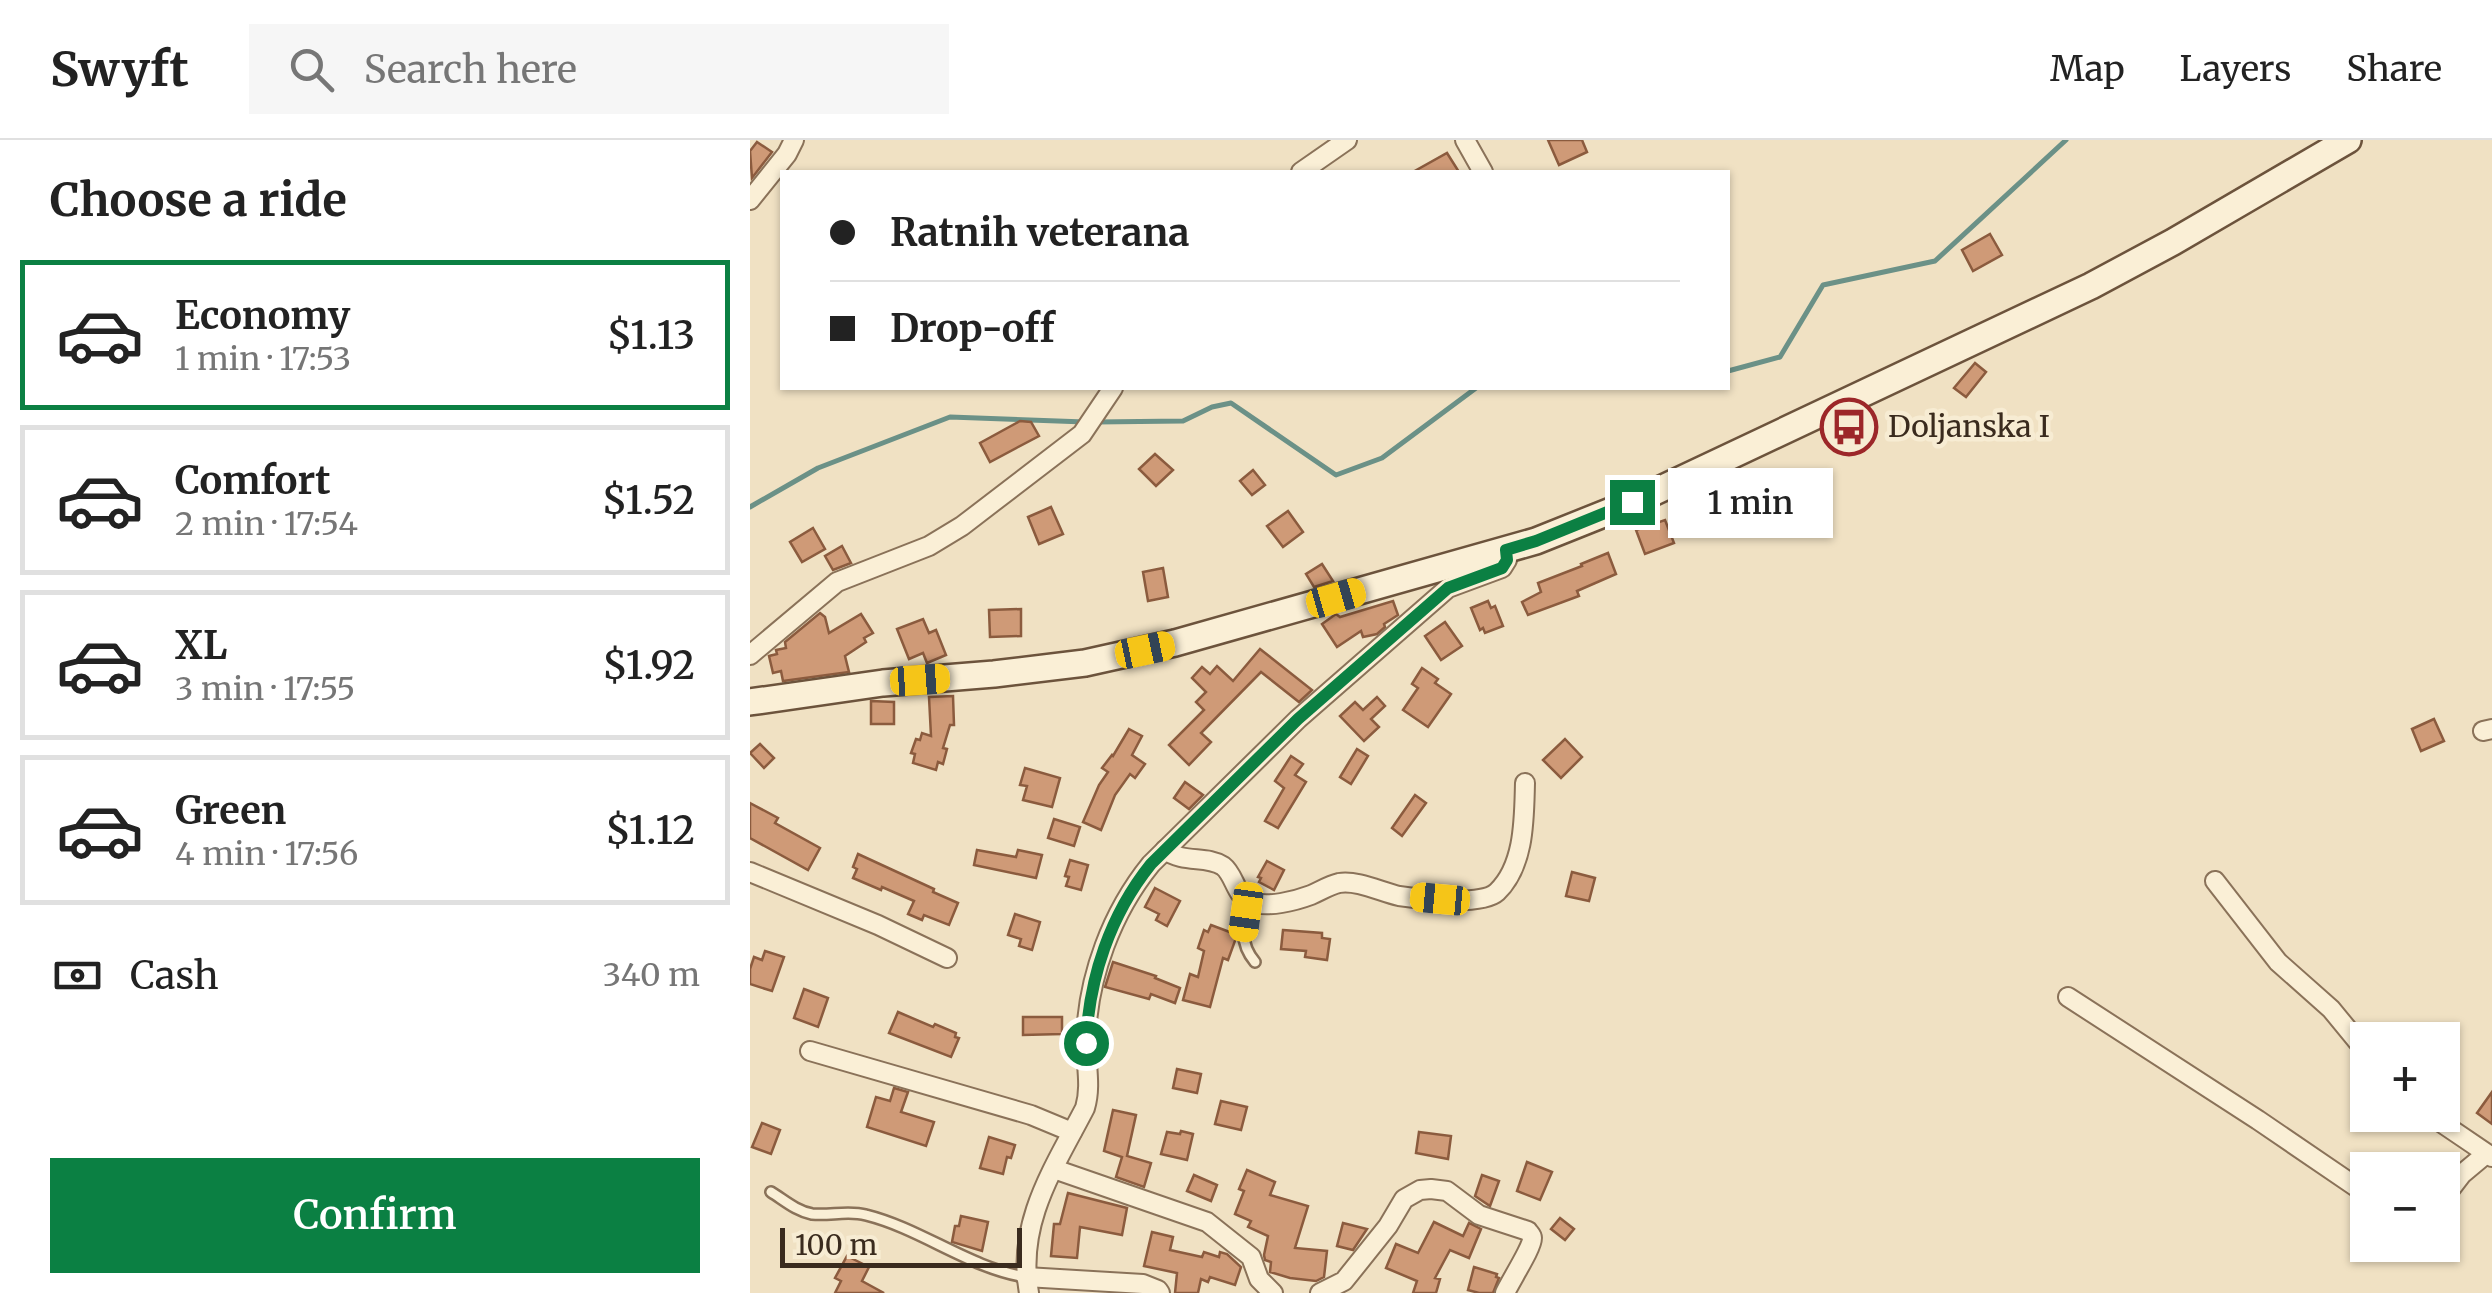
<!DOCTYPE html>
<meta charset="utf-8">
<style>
body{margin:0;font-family:Merriweather,serif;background:#f6f6f6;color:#222;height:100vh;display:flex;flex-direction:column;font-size:38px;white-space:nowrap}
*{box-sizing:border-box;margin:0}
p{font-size:32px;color:#767676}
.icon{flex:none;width:55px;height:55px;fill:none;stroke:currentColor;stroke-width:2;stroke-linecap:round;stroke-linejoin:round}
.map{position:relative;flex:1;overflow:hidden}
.sheet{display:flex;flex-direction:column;background:#fff;width:750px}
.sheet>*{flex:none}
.banner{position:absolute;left:30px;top:30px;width:950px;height:220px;border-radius:0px;box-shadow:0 2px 8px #0004;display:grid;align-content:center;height:220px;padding:0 50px;background:#fff}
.controls{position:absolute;left:1600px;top:882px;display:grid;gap:20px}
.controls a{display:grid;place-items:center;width:110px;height:110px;border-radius:0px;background:#fff;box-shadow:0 2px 8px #0004;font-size:50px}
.scale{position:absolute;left:30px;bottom:25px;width:242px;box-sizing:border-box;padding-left:10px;border:5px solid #3a2b1e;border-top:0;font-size:28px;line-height:35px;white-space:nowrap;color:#3a2b1e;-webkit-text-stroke:8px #f7ecd3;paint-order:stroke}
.end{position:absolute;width:45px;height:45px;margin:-22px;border:12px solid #0b8043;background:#fff;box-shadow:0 0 0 5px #fff}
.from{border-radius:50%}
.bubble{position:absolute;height:70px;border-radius:0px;background:#fff;box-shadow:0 2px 8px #0004;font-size:32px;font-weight:600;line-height:70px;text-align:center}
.car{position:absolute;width:30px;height:60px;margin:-30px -15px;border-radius:12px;box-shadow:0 0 8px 2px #0007;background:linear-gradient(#f5c518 24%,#345 0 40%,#f5c518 0 76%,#345 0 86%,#f5c518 0)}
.banner b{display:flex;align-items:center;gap:35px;height:95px;font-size:38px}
.banner b+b{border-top:2px solid #e0e0e0}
.banner i{width:25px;height:25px;background:#222}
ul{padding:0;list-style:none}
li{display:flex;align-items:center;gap:30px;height:150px;margin:0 20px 15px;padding:0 30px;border:5px solid #e0e0e0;border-radius:0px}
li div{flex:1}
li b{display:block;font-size:38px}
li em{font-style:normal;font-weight:600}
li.active{border-color:#0b8043}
li>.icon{width:90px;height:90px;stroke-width:1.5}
h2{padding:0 50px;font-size:45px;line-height:120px}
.pay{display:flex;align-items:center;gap:25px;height:110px;padding:0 50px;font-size:38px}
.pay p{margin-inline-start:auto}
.cta{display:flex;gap:20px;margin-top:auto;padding:20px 50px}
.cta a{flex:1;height:115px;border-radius:0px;background:#0b8043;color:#fff;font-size:40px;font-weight:600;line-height:115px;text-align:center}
header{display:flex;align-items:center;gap:60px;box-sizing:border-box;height:140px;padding:0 50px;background:#fff;border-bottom:2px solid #e0e0e0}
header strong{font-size:48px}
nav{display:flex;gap:55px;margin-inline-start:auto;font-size:35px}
.search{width:700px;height:90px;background:#f6f6f6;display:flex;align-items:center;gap:25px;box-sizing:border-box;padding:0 35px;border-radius:0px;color:#767676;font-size:38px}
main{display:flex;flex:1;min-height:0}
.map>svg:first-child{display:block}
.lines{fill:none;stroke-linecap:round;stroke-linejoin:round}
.stream{stroke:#6b9187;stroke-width:5}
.building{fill:#cf9a77;stroke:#8b5b3e;stroke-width:2.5}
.lane-casing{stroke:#8a7259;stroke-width:14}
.street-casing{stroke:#8a7259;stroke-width:22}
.secondary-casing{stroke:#6c533c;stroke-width:30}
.lane{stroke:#faefd6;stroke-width:9}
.street{stroke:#faefd6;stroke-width:18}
.secondary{stroke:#faefd6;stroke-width:25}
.route{stroke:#0b8043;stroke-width:12}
.labels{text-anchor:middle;stroke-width:9;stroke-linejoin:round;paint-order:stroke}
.poi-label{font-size:30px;fill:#3a2b1e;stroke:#f7ecd3;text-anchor:start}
</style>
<header>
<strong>Swyft</strong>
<div class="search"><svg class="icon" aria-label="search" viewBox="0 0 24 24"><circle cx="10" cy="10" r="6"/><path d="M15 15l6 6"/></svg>Search here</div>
<nav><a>Map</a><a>Layers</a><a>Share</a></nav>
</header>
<main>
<section class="sheet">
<h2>Choose a ride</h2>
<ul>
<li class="active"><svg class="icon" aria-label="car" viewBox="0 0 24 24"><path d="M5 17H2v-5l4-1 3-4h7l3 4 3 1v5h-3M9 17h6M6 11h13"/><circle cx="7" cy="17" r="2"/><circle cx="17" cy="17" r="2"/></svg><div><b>Economy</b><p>1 min · 17:53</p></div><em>$1.13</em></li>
<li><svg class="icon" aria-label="car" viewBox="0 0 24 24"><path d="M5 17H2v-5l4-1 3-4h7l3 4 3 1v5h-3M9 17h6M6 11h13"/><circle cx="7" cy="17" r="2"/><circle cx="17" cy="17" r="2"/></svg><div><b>Comfort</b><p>2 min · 17:54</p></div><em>$1.52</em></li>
<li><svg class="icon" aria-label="car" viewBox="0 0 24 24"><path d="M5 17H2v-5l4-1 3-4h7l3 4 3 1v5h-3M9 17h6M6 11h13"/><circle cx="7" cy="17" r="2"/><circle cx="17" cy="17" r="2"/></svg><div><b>XL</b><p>3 min · 17:55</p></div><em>$1.92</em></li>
<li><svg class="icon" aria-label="car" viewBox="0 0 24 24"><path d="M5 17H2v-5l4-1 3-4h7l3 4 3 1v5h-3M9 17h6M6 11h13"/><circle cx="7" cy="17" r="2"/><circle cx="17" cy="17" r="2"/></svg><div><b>Green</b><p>4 min · 17:56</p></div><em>$1.12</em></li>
</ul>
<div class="pay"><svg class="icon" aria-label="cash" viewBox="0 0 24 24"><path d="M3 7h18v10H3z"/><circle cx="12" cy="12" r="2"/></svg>Cash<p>340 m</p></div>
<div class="cta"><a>Confirm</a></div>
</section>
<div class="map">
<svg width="1742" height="1153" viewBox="0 0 1742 1153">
<rect width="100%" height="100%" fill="#f0e1c3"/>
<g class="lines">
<g class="stream">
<polyline points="978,231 1030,217 1073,145 1185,121 1316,0"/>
<polyline points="346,282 433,281 462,267 481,263 586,335 632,318 726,248"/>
<polyline points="0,367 68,328 200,277 335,282"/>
</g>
</g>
<g class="building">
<polygon points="798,0 832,0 837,12 809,25"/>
<polygon points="7,2 22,12 2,38 0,11"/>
<polygon points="697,13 709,32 663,32"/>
<polygon points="1240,94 1252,115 1223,131 1212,110"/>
<polygon points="1225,223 1236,232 1216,257 1204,248"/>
<polygon points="270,281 281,282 289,296 240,322 230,303"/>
<polygon points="405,314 423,330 406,346 389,329"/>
<polygon points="503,330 515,345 502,355 490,341"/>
<polygon points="980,340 990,362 975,369 965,347"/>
<polygon points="301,367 313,394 289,404 278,377"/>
<polygon points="538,371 553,392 533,407 517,386"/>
<polygon points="915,380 924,403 895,414 886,390"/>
<polygon points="63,388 75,409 52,422 40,402"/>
<polygon points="92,406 101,423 83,430 75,416"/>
<polygon points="858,413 866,434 827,451 829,456 778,475 772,462 791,452 788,443 832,426 831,424"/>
<polygon points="572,424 583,441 564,447 556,434"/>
<polygon points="413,428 418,457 398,461 393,432"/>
<polygon points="643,461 648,475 634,484 635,487 627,494 613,497 611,491 587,507 572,484 586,474 590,477"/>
<polygon points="738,461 741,468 745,466 753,486 735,493 733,488 730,490 721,468"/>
<polygon points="271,469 271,496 240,497 239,470"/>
<polygon points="70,473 75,477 79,493 111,474 123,493 114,498 116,502 95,516 99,532 33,541 31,531 23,533 19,516 27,514 26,510 36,508 35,502"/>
<polygon points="173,479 179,493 186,490 196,515 177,523 173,513 159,519 147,489"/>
<polygon points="695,482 712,506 691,520 675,496"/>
<polygon points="510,509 562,550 549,562 511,532 451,593 461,602 439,625 419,605 454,570 446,562 456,552 442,538 452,527 460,534 467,526 483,541"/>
<polygon points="672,528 688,539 685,543 701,554 678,587 653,570 668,548 662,544"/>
<polygon points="203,556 204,585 200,585 193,608 197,609 193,624 188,622 186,630 163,623 165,614 161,613 166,599 170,600 172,593 181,596 179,557"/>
<polygon points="627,557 635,566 621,579 629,587 614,601 590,576 605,562 613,570"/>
<polygon points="121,561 144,562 144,584 121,584"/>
<polygon points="1684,579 1694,601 1671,611 1662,589"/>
<polygon points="379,589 392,596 382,615 395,624 385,638 380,634 365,655 351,690 333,682 349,645 358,632 352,628 362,615 363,616"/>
<polygon points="815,599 832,617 811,638 793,620"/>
<polygon points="10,604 24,618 14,628 0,613"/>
<polygon points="607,609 618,616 601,644 590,637"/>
<polygon points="541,616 553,624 545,635 556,642 528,688 515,681 534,648 525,641"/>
<polygon points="275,628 310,638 302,667 273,660 277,646 270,645"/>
<polygon points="435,642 453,655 439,669 424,658"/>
<polygon points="665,655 676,663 652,696 642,688"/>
<polygon points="0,663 28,678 25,683 70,708 58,730 0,698"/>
<polygon points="304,679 330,687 324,706 298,698"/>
<polygon points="227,710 266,717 268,710 292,715 286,738 224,725"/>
<polygon points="108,714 184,749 183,752 208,763 199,785 174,775 172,780 158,774 164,761 132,747 131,750 103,738 107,729 103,727"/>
<polygon points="320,720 338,725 331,750 316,746 319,737 315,736"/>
<polygon points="517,721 534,730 524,750 509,742 511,738 508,737"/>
<polygon points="822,732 845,738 839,761 816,756"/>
<polygon points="405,748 430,761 417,786 406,780 409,774 395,767"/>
<polygon points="265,774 290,782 282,810 269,806 271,799 258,795"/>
<polygon points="461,785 485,794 486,798 478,820 473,818 460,867 433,860 440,834 448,837 454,811 448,808 454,790 458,792"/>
<polygon points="533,790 572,793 572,798 580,799 577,820 555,817 556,811 531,809"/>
<polygon points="15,811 34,817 22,851 0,844 0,829 4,817 12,820"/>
<polygon points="363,822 406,836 405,838 430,848 425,863 401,854 399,859 355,847"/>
<polygon points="54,849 78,858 68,887 44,878"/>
<polygon points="148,872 183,887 185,884 206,893 205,897 209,898 201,917 139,893"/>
<polygon points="273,877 312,877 312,894 273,895"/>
<polygon points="427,929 451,934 447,953 423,948"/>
<polygon points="144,948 158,952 151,972 184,982 176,1006 117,987 126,957 140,961"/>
<polygon points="1742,952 1742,984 1727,973"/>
<polygon points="471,961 497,967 491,990 465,984"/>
<polygon points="363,970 386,975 377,1016 401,1023 394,1047 366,1037 372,1017 354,1011"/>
<polygon points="12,983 30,990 21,1014 2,1007"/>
<polygon points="431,991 443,994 437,1020 411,1014 417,992 430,994"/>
<polygon points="669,992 701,996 698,1019 666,1013"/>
<polygon points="239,997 265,1005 261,1018 257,1017 253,1034 230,1028"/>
<polygon points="777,1022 802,1032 790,1060 767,1051"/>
<polygon points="497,1030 525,1042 520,1055 558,1066 545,1108 577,1111 574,1137 566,1141 540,1138 520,1132 521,1122 515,1120 514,1115 518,1096 498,1087 501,1081 485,1074 494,1051 489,1049"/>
<polygon points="444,1035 467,1045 461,1061 437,1051"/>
<polygon points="732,1035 749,1041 740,1066 725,1056"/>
<polygon points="318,1053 377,1068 372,1095 330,1087 327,1118 301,1116 304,1084 310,1084"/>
<polygon points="211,1076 238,1082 232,1111 202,1102 205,1086 209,1086"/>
<polygon points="810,1078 824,1089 815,1100 801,1089"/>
<polygon points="684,1082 713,1096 719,1083 731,1089 719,1118 700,1110 685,1138 690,1139 686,1153 663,1153 667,1141 636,1128 646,1104 668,1113"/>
<polygon points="593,1083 617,1089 603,1110 587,1106"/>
<polygon points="402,1092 423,1097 420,1110 452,1117 454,1112 469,1117 470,1112 477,1114 491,1127 485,1145 460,1137 458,1142 451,1139 448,1153 425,1153 427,1133 394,1126"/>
<polygon points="97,1116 119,1127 112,1141 134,1153 85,1153 91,1141 85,1138"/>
<polygon points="724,1127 747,1134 746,1137 749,1138 743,1153 729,1153 718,1150"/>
</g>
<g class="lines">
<g class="lane-casing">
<g id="lane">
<path d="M 500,762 C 492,783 489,803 505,822"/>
<path d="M 21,1052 C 34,1060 46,1071 62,1074 C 80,1076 98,1070 116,1075 C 172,1089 219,1128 276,1137"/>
</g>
</g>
<g class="street-casing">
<g id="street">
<polyline points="715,0 733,32"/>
<polyline points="551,32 597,0"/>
<polyline points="0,60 37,14 44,0"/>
<polyline points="0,515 87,442 179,406 212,386 332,294 363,248"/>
<polyline points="1733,591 1742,589"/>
<path d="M 415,710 C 434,724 456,715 473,726 C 485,735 485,756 501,762 C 518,768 545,761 561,755 C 570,751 580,745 589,743 C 608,740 631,752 649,756 C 670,759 732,766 747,752 C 775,725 774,678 775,643"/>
<polyline points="0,732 128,785 197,818"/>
<polyline points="1465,741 1528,822 1581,869 1618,914"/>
<polyline points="1318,857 1508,980 1618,1055"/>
<polyline points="60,911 281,975 322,992"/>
<polyline points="1680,975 1742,1017"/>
<polyline points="304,1029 457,1082 501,1117 509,1139 523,1153"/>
<polyline points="1692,1060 1712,1034 1736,1014"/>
<polyline points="276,1137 393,1144 408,1150 410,1153"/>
<path d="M 279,1153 C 266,1083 304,1028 335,968 C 342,945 335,922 336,898 C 338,836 362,772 401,724 L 548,579 L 698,448 L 752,428 L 757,420 L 757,410"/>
<path d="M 570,1153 L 594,1141 L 638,1086 L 654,1059 L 670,1050 L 681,1049 L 697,1051 L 729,1075 L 778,1091 C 779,1093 782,1095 782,1098 C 784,1104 760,1142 755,1153"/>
</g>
</g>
<g class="secondary-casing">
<polyline id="secondary" points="0,562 133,543 244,534 335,523 425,503 786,401 881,363 1341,146 1423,102 1598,0"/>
</g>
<use href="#lane" class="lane"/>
<use href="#street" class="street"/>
<use href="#secondary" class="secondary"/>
</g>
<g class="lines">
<path class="route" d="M 336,903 C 339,838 360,775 401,724 L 548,579 L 698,448 L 752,428 L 757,420 L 756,410 L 786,401 L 882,362"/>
</g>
<defs>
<g id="bus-ring" transform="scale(2.875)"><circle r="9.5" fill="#f7ecd3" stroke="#9c2729" stroke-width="1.5"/><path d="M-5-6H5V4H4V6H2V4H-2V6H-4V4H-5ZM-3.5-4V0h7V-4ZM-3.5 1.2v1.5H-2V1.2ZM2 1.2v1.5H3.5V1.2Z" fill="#9c2729"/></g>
</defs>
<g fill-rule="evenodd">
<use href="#bus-ring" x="1099" y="287"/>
</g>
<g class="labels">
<g class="poi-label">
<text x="1138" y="297">Doljanska I</text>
</g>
</g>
</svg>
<div class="controls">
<a>+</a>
<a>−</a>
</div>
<div class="scale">100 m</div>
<i class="end from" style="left:336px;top:903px"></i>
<i class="end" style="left:882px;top:362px"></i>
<div class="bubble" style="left:918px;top:328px;width:165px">1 min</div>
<i class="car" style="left:586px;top:458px;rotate:74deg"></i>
<i class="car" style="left:395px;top:510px;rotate:78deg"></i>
<i class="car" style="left:170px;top:540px;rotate:86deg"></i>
<i class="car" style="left:690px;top:759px;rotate:275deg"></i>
<i class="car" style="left:496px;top:772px;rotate:188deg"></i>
<div class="banner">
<b><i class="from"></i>Ratnih veterana</b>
<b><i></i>Drop-off</b>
</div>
</div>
</main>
